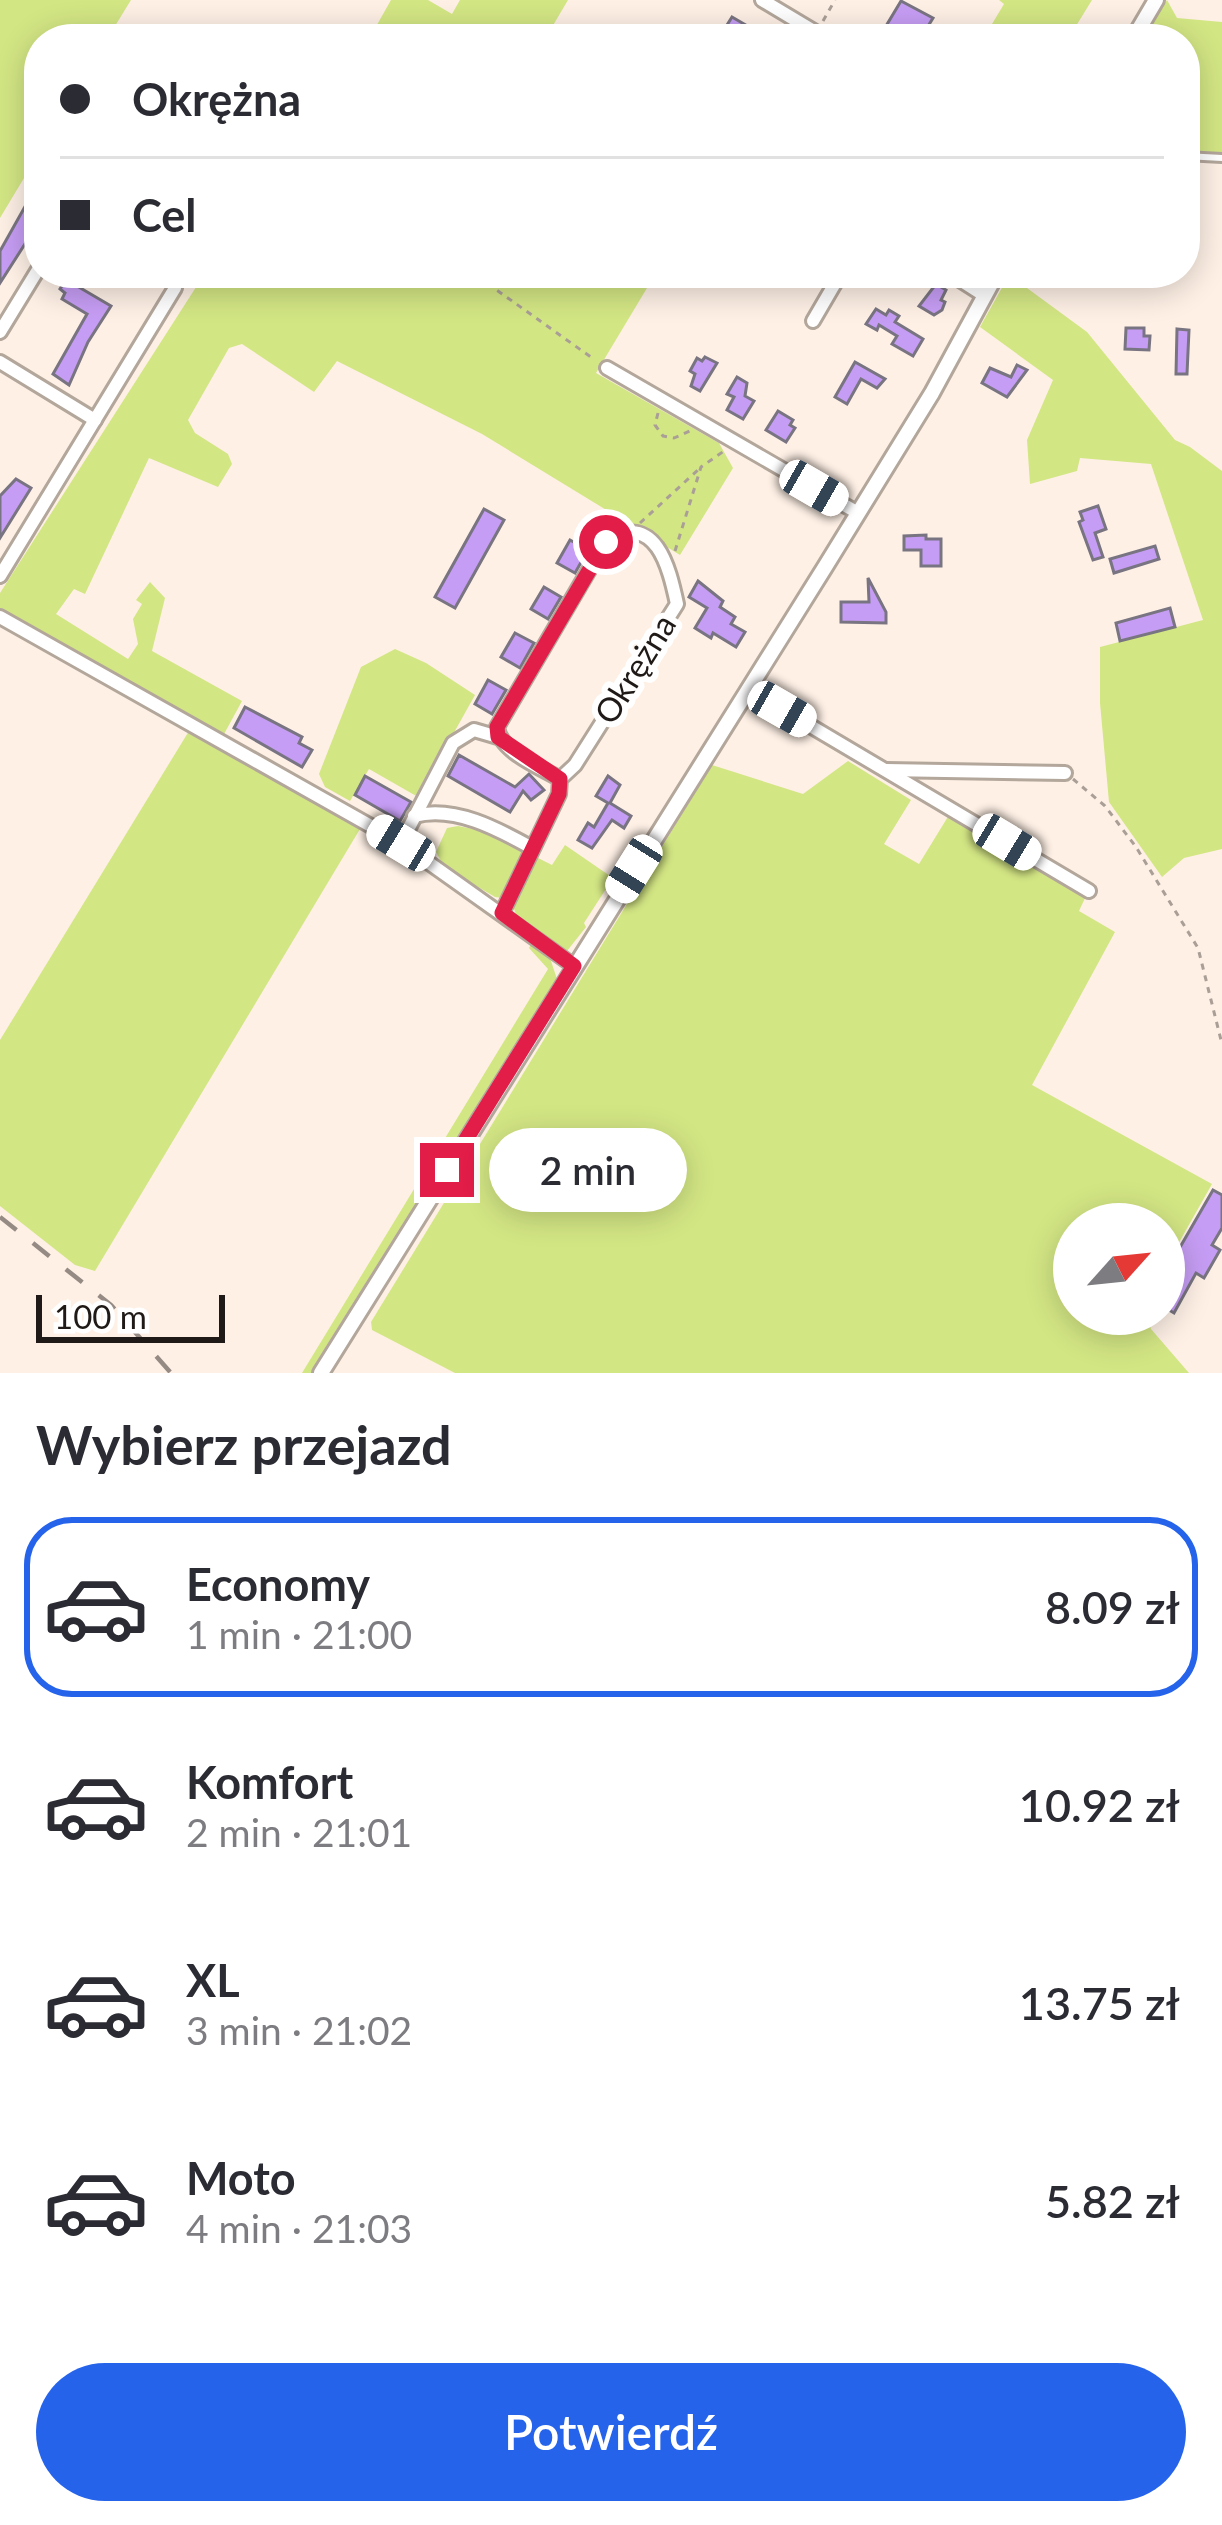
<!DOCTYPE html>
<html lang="pl">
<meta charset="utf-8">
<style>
body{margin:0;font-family:Lato,sans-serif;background:#f2f2f3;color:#2b2b33;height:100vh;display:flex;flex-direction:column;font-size:45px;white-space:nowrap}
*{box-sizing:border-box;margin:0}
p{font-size:39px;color:#7c7c81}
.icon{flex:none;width:66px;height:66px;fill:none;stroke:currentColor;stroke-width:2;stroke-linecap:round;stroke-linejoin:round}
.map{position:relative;height:1373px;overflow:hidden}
.drawer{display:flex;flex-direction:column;background:#fff;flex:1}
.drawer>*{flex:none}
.banner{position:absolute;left:24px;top:24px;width:1176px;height:264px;border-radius:48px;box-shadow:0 6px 30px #0003;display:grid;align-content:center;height:264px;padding:0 36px;background:#fff}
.needle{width:78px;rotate:63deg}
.tools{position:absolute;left:1053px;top:1203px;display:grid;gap:24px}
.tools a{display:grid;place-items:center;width:132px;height:132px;border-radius:50%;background:#fff;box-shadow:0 6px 30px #0003;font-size:60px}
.scale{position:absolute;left:36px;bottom:30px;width:189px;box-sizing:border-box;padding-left:12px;border:6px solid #1f1a17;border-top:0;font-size:33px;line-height:42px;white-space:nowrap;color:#1f1a17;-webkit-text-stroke:9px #fff;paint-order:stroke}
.end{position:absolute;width:54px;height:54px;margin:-27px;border:15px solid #e11d48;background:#fff;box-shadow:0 0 0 6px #fff}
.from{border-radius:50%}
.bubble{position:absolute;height:84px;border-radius:42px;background:#fff;box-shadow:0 6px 30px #0003;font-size:39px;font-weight:600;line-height:84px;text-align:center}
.car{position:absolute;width:36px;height:72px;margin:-36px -18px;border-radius:15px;box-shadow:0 0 9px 3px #0007;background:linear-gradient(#fff 24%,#345 0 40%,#fff 0 76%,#345 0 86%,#fff 0)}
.banner b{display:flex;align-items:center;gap:42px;height:114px;font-size:45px}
.banner b+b{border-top:3px solid #e1e1e2}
.banner i{width:30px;height:30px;background:#2b2b33}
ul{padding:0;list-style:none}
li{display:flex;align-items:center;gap:36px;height:180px;margin:0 24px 18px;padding:0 12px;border:6px solid transparent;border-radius:48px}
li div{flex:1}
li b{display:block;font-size:45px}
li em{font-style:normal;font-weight:600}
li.selected{border-color:#2563eb}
li>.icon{width:108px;height:108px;stroke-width:1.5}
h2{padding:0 36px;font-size:54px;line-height:144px}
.primary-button{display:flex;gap:24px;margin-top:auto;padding:24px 36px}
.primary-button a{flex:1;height:138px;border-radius:72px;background:#2563eb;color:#fff;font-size:48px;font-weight:600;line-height:138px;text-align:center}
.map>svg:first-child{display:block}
.green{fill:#d3e684}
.building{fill:#c69df4;stroke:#797481;stroke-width:3}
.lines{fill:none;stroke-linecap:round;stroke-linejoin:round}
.service-casing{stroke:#b3a69b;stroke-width:12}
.minor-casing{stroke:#b3a69b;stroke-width:18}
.tertiary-casing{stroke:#b3a69b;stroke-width:20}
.path{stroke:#aa9f97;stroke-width:3;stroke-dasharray:6 6;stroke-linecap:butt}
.service{stroke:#fff;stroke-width:6}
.minor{stroke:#fff;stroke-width:12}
.tertiary{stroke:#fff;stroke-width:14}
.rail{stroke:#958b84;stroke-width:4.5;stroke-dasharray:21 21;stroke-linecap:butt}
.route{stroke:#e11d48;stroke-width:15}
.labels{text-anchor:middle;stroke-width:12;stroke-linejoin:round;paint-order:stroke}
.street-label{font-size:33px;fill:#1f1a17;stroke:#fff}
</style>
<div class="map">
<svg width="1222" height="1373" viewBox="0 0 1222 1373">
<rect width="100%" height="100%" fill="#fef0e5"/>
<g class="green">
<polygon points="0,0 131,0 107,39 39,39 39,153 0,218"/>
<polygon points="391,0 428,0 452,14 460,0 568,0 545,39 369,39"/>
<polygon points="999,0 1092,0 1068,39 1050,31 1045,39 983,39 1004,4"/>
<polygon points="1167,0 1177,18 1222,22 1222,154 1185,151 1185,100 1199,72 1185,63 1185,39 1142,38"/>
<polygon points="181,273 656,273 596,373 719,443 733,468 680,555 482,434 337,361 314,392 242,344 229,348 188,420 195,433 228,454 232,464 218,487 149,458 85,594 74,589 56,614 128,659 138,644 133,619 142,604 136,600 150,582 165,598 152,651 242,701 223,736 0,610 0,593 198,284"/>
<polygon points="1009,275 1087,332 1175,440 1190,447 1222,471 1222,849 1184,858 1162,877 1109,802 1100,703 1100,647 1203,620 1151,464 1080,458 1077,471 1030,484 1027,440 1053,380 980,327"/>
<polygon points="395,649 426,663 475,695 418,797 369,769 350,801 325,787 319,774 361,667"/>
<polygon points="189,731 360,829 95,1271 75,1265 0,1206 0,1040"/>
<polygon points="848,761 911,800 884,844 919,864 949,815 1086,896 1079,911 1115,932 1032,1085 1212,1184 1164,1269 1164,1224 1074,1224 1074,1314 1148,1314 1151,1329 1189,1373 455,1373 372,1330 371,1322 712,765 803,794"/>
<polygon points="458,826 493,833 522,850 524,854 503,898 495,897 444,867 436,852 447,828"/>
<polygon points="565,845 613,878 584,923 586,927 567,951 516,915 512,902 534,856 552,865"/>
<polygon points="532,942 550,958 557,979 312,1373 302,1373 548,969 529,948"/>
</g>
<g class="building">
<polygon points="901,1 933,18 920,39 907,39 886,26"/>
<polygon points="732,17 756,31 751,39 732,39 722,33"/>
<polygon points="27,203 39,210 39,222 0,283 0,251"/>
<polygon points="70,273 84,273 77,286 111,306 88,342 69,385 53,374 87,314 62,299 65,293 60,289"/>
<polygon points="936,284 946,290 941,300 945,302 942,310 934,315 919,306"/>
<polygon points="876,309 886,315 889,310 899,316 895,322 923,339 913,356 892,344 897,336 879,325 877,330 866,324"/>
<polygon points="1126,328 1144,328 1144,336 1150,336 1149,350 1125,349"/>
<polygon points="1177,329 1189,330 1187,374 1176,374"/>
<polygon points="705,357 717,363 700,391 691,386 695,374 690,371 697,358 702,361"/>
<polygon points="855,362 885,379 877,388 861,379 847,404 835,397"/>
<polygon points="1017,365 1027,370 1007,397 982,383 990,368 1011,377"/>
<polygon points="737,377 747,383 745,396 754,401 743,419 727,410 734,397 727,394"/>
<polygon points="778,411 793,420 790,425 795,428 786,442 766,430"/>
<polygon points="16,479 31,488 0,538 0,496"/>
<polygon points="1098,506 1106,529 1095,533 1103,557 1093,560 1079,522 1083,520 1080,512"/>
<polygon points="484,509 504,520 455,608 435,597"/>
<polygon points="926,535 926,539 941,539 941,566 921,566 921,550 904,550 904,536"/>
<polygon points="570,540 588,550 575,573 557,563"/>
<polygon points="1155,546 1159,559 1114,573 1110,559"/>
<polygon points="868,578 886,612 886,623 841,622 841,602 869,602"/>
<polygon points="698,581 723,601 720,607 735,617 731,624 745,632 736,647 713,633 711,638 695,628 707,608 689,597"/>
<polygon points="544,587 561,597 548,619 531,609"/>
<polygon points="1170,608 1175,627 1120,641 1116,623"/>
<polygon points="515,633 534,643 520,668 501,657"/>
<polygon points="488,680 506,690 492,714 475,704"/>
<polygon points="245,707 302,737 299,743 312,750 302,767 234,728"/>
<polygon points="459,755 515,787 529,774 544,790 531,800 523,791 510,812 448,776"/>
<polygon points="365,776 411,802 400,821 355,795"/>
<polygon points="608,776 620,785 610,803 631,816 624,828 612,820 592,848 578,840 588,823 594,827 608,803 596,796"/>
<polygon points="1213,1190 1222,1195 1222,1228 1212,1245 1220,1250 1204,1278 1196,1273 1174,1313 1164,1307 1164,1275"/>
</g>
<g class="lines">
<g class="service-casing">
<polyline id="service" points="1185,156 1222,158"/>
</g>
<g class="minor-casing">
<g id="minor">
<polyline points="762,0 827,39"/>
<polyline points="949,273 985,296"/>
<polyline points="813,321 841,273"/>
<polyline points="0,332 39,268"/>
<polyline points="0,362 95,420"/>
<polyline points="607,368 858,513"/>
<polyline points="0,576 175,288"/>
<polyline points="0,617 401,843 574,966"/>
<polyline points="748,689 1089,891"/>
<polyline points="886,770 1065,773"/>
<path d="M 414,816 C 454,805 498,829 532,848"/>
<polyline points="401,843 453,743 474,730 498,737"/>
<path d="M 502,913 L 559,794 L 560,779 L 575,765 L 677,604 C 669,567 656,511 606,541 L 497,727 C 500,752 540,767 560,779"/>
</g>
</g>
<g class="tertiary-casing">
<g id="tertiary">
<polyline points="1133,39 1156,0"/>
<polyline points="321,1373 825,567 932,393 997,273"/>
</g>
</g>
<g class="path">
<polyline points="823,21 835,0"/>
<polyline points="466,273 484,281 595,360"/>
<polyline points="658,413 655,425 663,436 674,438 692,430"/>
<polyline points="640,523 699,469"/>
<polyline points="675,551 701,467 724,451"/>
<polyline points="1073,779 1105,806 1136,847 1198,948 1222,1044"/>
</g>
<use href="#service" class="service"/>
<use href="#minor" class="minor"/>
<use href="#tertiary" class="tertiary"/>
<polyline class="rail" points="0,1217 111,1305 171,1373"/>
</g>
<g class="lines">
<polyline class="route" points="447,1170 574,966 502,913 559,794 560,779 498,737 497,727 606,542"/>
</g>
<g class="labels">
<g class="street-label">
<text transform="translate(635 669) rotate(-58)" y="12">Okrężna</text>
</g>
</g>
</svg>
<div class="tools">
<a><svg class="needle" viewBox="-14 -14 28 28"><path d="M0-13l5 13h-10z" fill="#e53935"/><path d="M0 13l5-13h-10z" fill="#7c7c81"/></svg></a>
</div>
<div class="scale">100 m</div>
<i class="end from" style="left:606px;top:542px"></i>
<i class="end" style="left:447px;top:1170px"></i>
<div class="bubble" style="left:489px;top:1128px;width:198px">2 min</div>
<i class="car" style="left:814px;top:488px;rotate:120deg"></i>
<i class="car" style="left:782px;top:709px;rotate:120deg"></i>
<i class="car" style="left:1007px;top:842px;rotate:121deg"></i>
<i class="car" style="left:401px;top:843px;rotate:301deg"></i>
<i class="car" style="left:634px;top:869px;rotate:212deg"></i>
<div class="banner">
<b><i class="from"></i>Okrężna</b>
<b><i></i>Cel</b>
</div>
</div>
<section class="drawer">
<h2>Wybierz przejazd</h2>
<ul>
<li class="selected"><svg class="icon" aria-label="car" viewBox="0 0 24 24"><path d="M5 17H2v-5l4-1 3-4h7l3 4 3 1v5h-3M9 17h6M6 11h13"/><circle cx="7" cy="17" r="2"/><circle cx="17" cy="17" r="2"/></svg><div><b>Economy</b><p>1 min · 21:00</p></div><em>8.09 zł</em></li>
<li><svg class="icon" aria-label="car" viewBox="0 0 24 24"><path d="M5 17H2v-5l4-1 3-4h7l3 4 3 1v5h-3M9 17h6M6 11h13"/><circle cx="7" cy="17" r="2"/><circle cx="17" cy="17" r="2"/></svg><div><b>Komfort</b><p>2 min · 21:01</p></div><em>10.92 zł</em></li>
<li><svg class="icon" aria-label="car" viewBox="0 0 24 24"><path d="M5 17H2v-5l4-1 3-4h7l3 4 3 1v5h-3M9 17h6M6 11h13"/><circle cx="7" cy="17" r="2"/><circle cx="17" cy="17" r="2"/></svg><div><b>XL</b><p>3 min · 21:02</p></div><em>13.75 zł</em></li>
<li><svg class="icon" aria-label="car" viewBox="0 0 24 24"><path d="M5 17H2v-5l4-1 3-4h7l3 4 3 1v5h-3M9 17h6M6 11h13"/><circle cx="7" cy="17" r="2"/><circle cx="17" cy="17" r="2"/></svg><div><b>Moto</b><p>4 min · 21:03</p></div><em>5.82 zł</em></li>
</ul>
<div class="primary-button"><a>Potwierdź</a></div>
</section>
